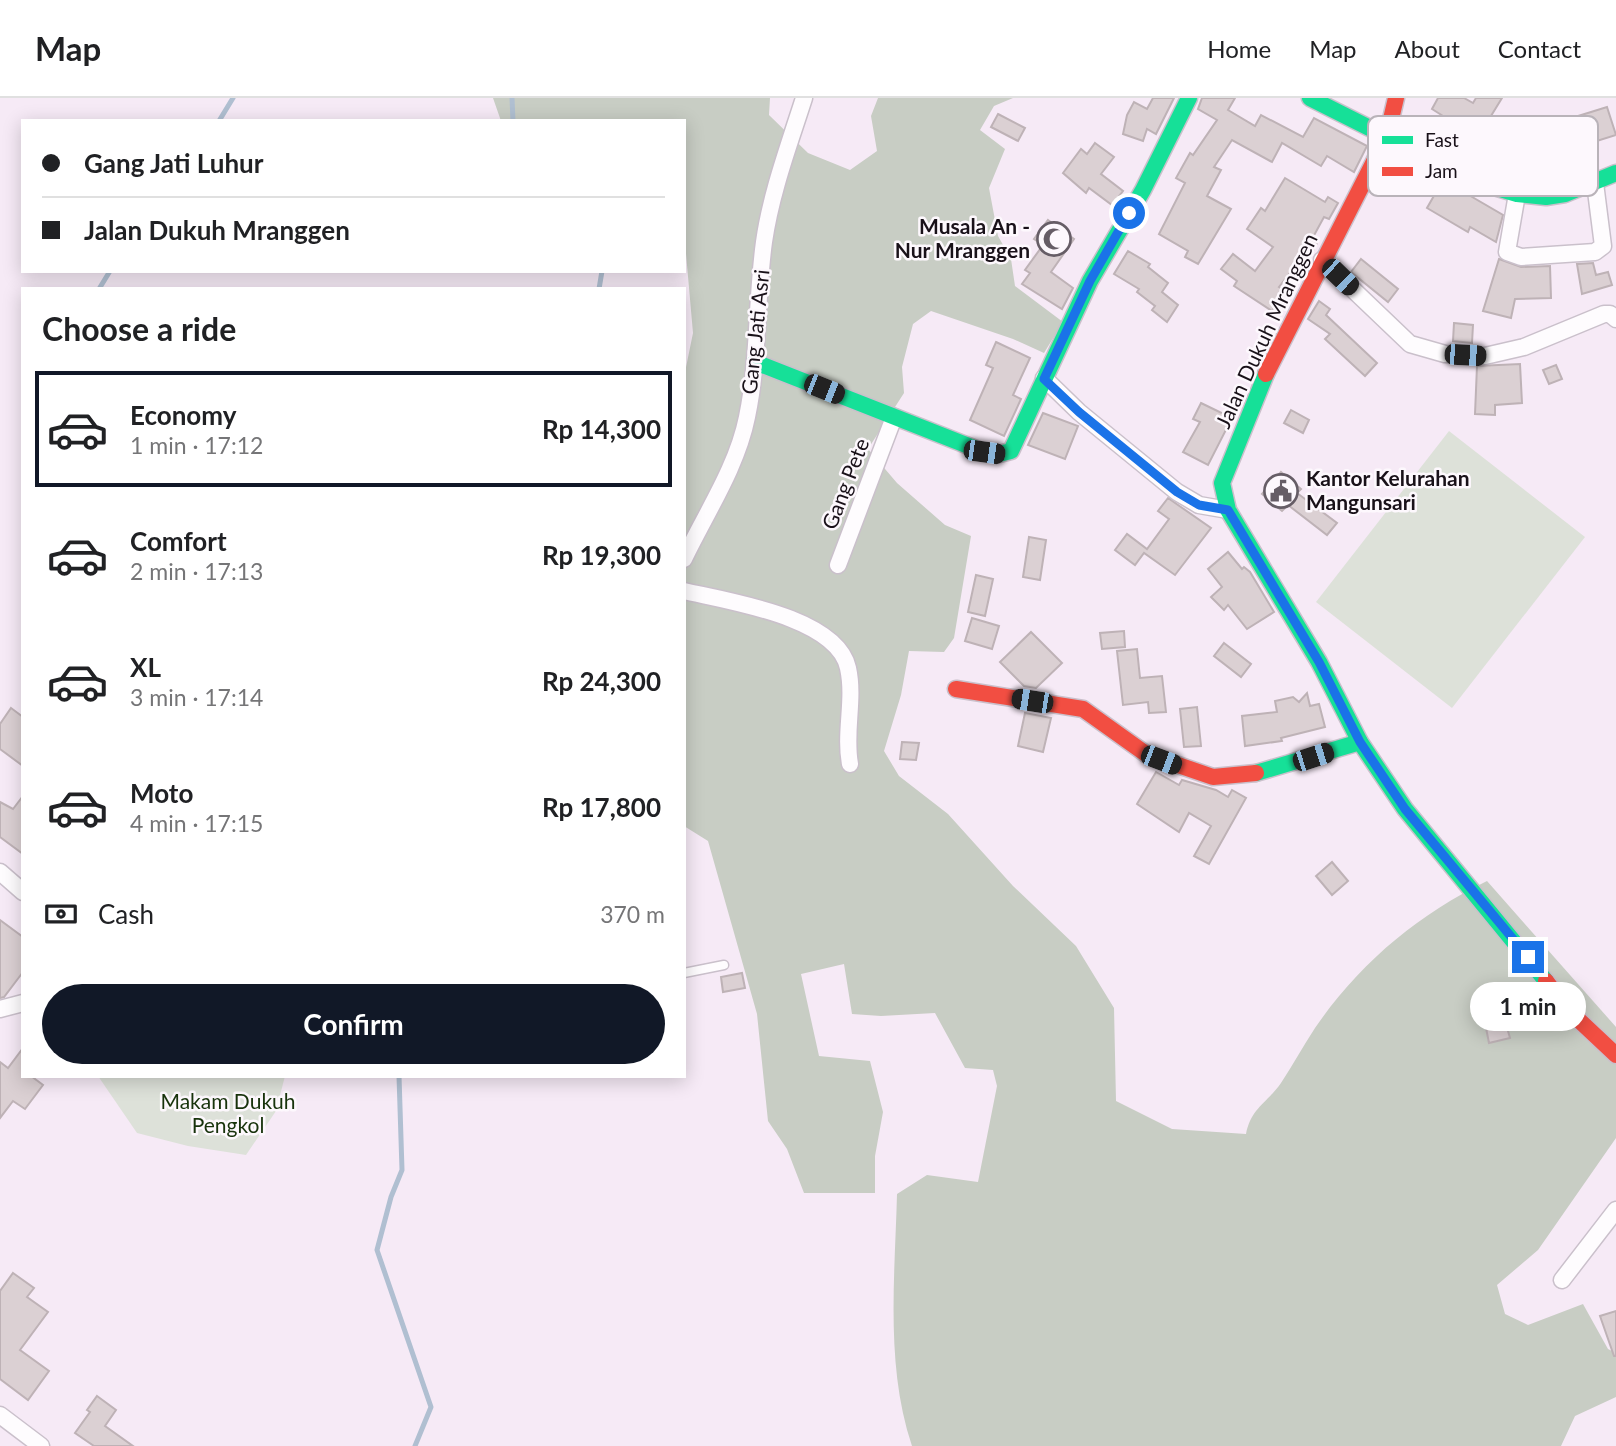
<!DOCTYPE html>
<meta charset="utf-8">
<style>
body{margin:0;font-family:Lato,sans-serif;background:#f6f6f6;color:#202124;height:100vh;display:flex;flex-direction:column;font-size:26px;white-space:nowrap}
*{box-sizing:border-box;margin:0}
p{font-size:23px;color:#757577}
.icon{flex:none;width:38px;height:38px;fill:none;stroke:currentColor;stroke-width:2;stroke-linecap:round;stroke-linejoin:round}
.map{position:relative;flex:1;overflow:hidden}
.sheet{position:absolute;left:21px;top:189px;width:665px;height:791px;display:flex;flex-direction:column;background:#fff;border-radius:0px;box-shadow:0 4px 18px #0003}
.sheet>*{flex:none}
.top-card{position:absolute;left:21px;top:21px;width:665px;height:154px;border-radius:0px;box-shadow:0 4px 18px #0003;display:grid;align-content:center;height:154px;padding:0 21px;background:#fff}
.end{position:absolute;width:32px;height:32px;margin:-16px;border:9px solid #1a73e8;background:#fff;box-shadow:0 0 0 4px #fff}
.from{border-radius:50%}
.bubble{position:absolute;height:49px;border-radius:24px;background:#fff;box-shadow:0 4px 18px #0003;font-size:23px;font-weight:700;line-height:49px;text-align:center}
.car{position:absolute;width:21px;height:42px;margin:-21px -10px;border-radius:9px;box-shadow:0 0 5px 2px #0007;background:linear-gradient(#222 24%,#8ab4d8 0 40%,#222 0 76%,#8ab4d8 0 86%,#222 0)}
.top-card b{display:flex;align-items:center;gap:24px;height:66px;font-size:26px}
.top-card b+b{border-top:2px solid #e0e0e0}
.top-card i{width:18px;height:18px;background:#202124}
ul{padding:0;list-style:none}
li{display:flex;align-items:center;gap:21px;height:116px;margin:0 14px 10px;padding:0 7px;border:4px solid transparent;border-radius:0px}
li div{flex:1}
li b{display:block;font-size:26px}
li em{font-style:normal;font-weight:700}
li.selected{border-color:#111827}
li>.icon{width:63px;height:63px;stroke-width:1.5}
h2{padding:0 21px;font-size:32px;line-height:84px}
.pay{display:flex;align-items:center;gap:18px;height:77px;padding:0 21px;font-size:26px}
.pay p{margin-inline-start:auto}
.action{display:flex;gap:14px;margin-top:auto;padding:14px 21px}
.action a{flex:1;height:80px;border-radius:42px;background:#111827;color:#fff;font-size:28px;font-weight:700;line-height:80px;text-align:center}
header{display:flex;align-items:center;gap:42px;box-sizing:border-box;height:98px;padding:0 35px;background:#fff;border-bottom:2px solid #e0e0e0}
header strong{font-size:33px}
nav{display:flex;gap:38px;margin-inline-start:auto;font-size:24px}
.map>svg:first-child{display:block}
.green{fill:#dde1d9}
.forest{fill:#c8cdc4}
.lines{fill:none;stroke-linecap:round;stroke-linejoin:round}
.stream{stroke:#b0bfd1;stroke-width:5}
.building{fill:#dbd0d3;stroke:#beb2b6;stroke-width:2}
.lane-casing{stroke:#cac0cb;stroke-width:11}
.street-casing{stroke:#cac0cb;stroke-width:19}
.fast-casing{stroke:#cac0cb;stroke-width:19}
.jam-casing{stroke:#cac0cb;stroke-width:19}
.lane{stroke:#fefcfe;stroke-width:8}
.street{stroke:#fefcfe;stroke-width:16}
.fast{stroke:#16e098;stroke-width:16}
.jam{stroke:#f24e42;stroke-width:16}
.route{stroke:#1a73e8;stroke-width:9}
.labels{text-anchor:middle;stroke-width:5;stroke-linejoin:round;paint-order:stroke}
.poi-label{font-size:21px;font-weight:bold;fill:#191119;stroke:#fdf8fd;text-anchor:end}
.street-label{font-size:21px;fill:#191119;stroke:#fdf8fd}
.park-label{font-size:21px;fill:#18330c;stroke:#fdf8fd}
.key{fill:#fdf8fd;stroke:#b9b3b9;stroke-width:2}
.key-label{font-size:19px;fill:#191119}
</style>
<header>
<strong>Map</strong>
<nav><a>Home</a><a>Map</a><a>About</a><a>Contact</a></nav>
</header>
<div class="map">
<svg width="1616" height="1348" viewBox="0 0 1616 1348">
<rect width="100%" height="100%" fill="#f6eaf6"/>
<g class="green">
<polygon points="1449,333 1585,439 1452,610 1316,504"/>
<polygon points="98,978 285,978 276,1013 246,1057 188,1048 137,1035"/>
</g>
<path class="forest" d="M 493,0 L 770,0 L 769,17 L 808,55 L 850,72 L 877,53 L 871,18 L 878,0 L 1013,0 L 994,8 L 980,32 L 1005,51 L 989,90 L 998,138 L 1011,161 L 1015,188 L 1063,224 L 1044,255 L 1013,241 L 931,213 L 913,226 L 902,269 L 904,295 L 868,351 L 897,385 L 945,427 L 971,438 L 954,540 L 944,554 L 909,553 L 901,597 L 884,653 L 899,678 L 948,716 L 1013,788 L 1076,848 L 1114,910 L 1116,1003 L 1172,1031 L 1246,1036 C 1251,1010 1267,1005 1281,985 C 1293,967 1303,948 1315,930 C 1359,866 1417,817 1487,783 L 1616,929 L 1616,1040 L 1538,1152 L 1497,1187 L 1505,1216 L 1528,1227 L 1583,1206 L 1608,1251 L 1616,1255 L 1616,1299 L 1575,1318 L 1561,1348 L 912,1348 C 885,1268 895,1178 897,1096 L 927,1077 L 978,1084 L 997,988 L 993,972 L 965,970 L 935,915 L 881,918 L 852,916 L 844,866 L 801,876 L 819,958 L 870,963 L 883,1014 L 875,1058 L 875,1095 L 804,1095 L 787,1051 L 768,1023 L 757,916 L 708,743 L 684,728 L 684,279 L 693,235 L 684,133 L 684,23 L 501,23 Z"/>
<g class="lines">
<g class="stream">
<polyline points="512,0 513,23"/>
<polyline points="219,23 233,0"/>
<polyline points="99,191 110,173"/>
<polyline points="599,191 602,173"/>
<polyline points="399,978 402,1072 391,1099 377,1152 431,1309 415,1348"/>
</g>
</g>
<g class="building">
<polygon points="1153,0 1174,0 1156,36 1147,31 1143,43 1123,36 1127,17 1134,4 1147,11"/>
<polygon points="1202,0 1235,0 1228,12 1255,28 1261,17 1303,39 1314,20 1367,48 1354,74 1327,58 1321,68 1282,45 1272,64 1232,42 1214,69 1221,72 1207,98 1231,111 1198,166 1185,159 1188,153 1159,136 1185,85 1176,80 1190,55 1193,57 1217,22 1198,11"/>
<polygon points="1438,0 1464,0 1473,5 1476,0 1502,0 1483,31 1490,36 1482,50 1451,32 1440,51 1427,44 1443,18 1432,11"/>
<polygon points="1607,9 1616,37 1584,47 1575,19"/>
<polygon points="998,16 1025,30 1018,43 991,29"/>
<polygon points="1095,45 1114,59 1101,76 1123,93 1112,107 1089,90 1086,95 1063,75 1081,51 1087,56"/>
<polygon points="1285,80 1325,104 1328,99 1338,105 1329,121 1324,119 1312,141 1317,145 1307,164 1302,171 1297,166 1279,189 1285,193 1272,213 1234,188 1237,183 1221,171 1233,156 1255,173 1273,149 1247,131 1261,110 1265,113"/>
<polygon points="1443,82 1503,117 1496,144 1470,129 1468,134 1427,110"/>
<polygon points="1048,122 1074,141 1051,174 1073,190 1062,211 1022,186 1030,175 1025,172 1043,147 1034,141"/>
<polygon points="1128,153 1150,166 1148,169 1168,185 1162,194 1178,207 1167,224 1152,212 1155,208 1137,194 1139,191 1114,176"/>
<polygon points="1361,161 1398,191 1388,204 1351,174"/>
<polygon points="1499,161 1521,169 1550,168 1551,200 1515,201 1511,220 1483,213"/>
<polygon points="1593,165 1596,177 1608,174 1612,187 1582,196 1577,166"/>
<polygon points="1319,203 1330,211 1326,217 1377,265 1365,278 1325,241 1330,236 1308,221"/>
<polygon points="1454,225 1473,227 1472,245 1453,243"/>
<polygon points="996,244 1030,260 1013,297 1021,301 1004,338 970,322 993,270 986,267"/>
<polygon points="1520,266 1522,305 1495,307 1495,317 1475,316 1477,268"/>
<polygon points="1556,267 1562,281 1549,286 1543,272"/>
<polygon points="1201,305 1232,320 1208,367 1183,354 1200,324 1193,321"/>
<polygon points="1291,312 1309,322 1303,335 1284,325"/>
<polygon points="1043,315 1078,328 1065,361 1028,347"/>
<polygon points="1281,374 1301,391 1297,395 1337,425 1327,437 1288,407 1282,413 1262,396"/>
<polygon points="1168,400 1211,430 1175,477 1144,455 1135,467 1115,452 1127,436 1147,451 1169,421 1158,413"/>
<polygon points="1029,439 1046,442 1040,482 1023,479"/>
<polygon points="1228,454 1242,471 1244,469 1250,474 1274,514 1247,531 1228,507 1224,512 1211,499 1222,489 1208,471"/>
<polygon points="976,477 993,481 985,518 968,514"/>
<polygon points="972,520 999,528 992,551 965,543"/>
<polygon points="1124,533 1125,549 1102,551 1100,535"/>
<polygon points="1031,534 1062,565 1036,590 1024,588 1000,564"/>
<polygon points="1224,545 1251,566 1241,579 1214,558"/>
<polygon points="1137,551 1140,580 1162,578 1166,614 1149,615 1148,604 1123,607 1117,553"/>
<polygon points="1307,595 1310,608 1319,606 1325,629 1281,640 1282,643 1245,648 1242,618 1277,614 1275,603 1293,599 1299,604"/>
<polygon points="1197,609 1201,648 1184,649 1180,611"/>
<polygon points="11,610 23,619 23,668 0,651 0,626"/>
<polygon points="1025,615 1051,620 1043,654 1018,648"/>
<polygon points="902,644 919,645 916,662 900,661"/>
<polygon points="1156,674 1179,687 1182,682 1216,692 1228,699 1232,692 1246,700 1209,766 1194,758 1211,728 1189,715 1179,734 1137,706"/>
<polygon points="23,698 23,756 0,739 0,704 13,711"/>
<polygon points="1332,764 1348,783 1332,797 1316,778"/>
<polygon points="0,822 23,839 23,874 4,899 0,900"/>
<polygon points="742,875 745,890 723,894 721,879"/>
<polygon points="1506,926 1510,940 1489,945 1486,930"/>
<polygon points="23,950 23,978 31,978 43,987 25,1011 13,1003 0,1020 0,964 8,970"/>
<polygon points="13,1175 34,1190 27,1199 48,1214 20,1252 49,1273 28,1302 0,1281 0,1193"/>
<polygon points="1616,1213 1616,1258 1614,1258 1600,1218"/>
<polygon points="97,1298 116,1312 105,1328 133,1348 94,1348 75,1335 90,1314 87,1312"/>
</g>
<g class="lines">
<g class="lane-casing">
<polyline id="lane" points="684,875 724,867"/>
</g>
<g class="street-casing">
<g id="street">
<polyline points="1517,96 1507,154 1521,159 1595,154 1603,148 1595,85"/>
<polyline points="1322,162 1410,246 1445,256 1485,258 1524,249 1604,216 1610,216 1616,221"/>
<polyline points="1044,280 1079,314 1177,394 1199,407 1228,412"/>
<path d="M 684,461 C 706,415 737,369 747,319 C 759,262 756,202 764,144 C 771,95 789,47 804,0"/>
<polyline points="838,467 894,319"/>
<path d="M 684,493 C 727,503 837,519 848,570 C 855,602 844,634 850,666"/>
<polyline points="0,774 23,794"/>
<polyline points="0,911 23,905"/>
<polyline points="1562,1182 1616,1112"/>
<polyline points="0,1317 41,1348"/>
</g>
</g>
<g class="fast-casing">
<g id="fast">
<polyline points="1310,0 1477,84 1517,96 1546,99 1565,96 1616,75"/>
<polyline points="755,264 984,354 999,356 1011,353 1090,183 1143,92 1189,0"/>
<polyline points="1266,276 1222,385 1228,412 1319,564 1360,644 1405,711 1546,883"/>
<polyline points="1256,675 1360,644"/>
</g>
</g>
<g class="jam-casing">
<g id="jam">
<polyline points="1266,276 1387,38 1396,0"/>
<polyline points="956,591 1083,611 1146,656 1213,679 1256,675"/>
<polyline points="1546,883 1566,910 1616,957"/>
</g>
</g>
<use href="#lane" class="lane"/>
<use href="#street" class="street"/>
<use href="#fast" class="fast"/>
<use href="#jam" class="jam"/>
</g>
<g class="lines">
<polyline class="route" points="1129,115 1090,183 1044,281 1079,314 1177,394 1199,407 1228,412 1319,564 1360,644 1405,711 1528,859"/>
</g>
<defs>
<g id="mosque-ring" transform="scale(1.75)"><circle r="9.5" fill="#fdf8fd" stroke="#665d66" stroke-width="1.5"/><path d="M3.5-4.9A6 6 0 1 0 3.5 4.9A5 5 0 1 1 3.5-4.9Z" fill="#665d66"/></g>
<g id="civic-ring" transform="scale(1.75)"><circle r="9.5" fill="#fdf8fd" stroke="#665d66" stroke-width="1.5"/><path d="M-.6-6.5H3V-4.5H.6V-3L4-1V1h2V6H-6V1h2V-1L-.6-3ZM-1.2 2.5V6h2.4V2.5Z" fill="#665d66"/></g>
</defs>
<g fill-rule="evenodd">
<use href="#mosque-ring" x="1054" y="141"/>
<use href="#civic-ring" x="1281" y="393"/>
</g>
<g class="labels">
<g class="poi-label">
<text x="1030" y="136">Musala An -<tspan x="1030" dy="24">Nur Mranggen</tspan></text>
<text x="1306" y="388" text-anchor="start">Kantor Kelurahan<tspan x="1306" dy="24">Mangunsari</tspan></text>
</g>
<g class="street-label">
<text transform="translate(1267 233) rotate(-65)" y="7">Jalan Dukuh Mranggen</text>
<text transform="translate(756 234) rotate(-84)" y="7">Gang Jati Asri</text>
<text transform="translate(846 386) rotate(-69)" y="7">Gang Pete</text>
</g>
<g class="park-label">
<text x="228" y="1011">Makam Dukuh<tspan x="228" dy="24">Pengkol</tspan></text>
</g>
</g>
<rect x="1368" y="18" width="230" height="80" rx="10" class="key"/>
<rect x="1382" y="38" width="31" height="8" fill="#16e098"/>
<rect x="1382" y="69" width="31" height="9" fill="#f24e42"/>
<g class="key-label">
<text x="1425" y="49">Fast</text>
<text x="1425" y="80">Jam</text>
</g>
</svg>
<i class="end from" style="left:1129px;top:115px"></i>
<i class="end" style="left:1528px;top:859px"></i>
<div class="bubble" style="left:1470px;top:884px;width:116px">1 min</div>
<i class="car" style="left:1340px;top:179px;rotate:134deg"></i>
<i class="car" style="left:1465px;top:257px;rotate:93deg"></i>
<i class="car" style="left:824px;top:291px;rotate:112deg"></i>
<i class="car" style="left:984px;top:354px;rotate:98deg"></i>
<i class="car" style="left:1032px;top:603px;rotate:279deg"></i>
<i class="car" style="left:1313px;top:659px;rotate:72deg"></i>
<i class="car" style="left:1161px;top:662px;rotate:111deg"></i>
<div class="top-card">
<b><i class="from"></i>Gang Jati Luhur</b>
<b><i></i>Jalan Dukuh Mranggen</b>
</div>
<section class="sheet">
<h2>Choose a ride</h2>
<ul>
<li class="selected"><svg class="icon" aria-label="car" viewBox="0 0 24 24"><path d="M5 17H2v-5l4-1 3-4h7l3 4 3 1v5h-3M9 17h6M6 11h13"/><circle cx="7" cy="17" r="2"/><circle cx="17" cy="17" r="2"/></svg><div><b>Economy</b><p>1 min · 17:12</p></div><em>Rp 14,300</em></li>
<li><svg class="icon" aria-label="car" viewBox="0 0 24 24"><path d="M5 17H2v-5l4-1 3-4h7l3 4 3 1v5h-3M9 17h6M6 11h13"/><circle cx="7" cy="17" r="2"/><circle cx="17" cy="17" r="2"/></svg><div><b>Comfort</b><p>2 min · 17:13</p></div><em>Rp 19,300</em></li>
<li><svg class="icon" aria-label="car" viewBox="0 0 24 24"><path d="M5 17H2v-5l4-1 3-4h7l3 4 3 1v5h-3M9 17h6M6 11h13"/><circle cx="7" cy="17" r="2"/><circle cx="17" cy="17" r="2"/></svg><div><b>XL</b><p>3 min · 17:14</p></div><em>Rp 24,300</em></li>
<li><svg class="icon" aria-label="car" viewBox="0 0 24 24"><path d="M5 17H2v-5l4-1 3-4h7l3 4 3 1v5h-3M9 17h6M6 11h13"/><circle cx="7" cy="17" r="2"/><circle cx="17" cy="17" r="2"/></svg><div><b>Moto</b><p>4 min · 17:15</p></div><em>Rp 17,800</em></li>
</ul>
<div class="pay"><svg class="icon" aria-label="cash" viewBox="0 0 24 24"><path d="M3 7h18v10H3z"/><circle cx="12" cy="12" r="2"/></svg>Cash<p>370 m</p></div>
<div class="action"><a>Confirm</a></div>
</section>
</div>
